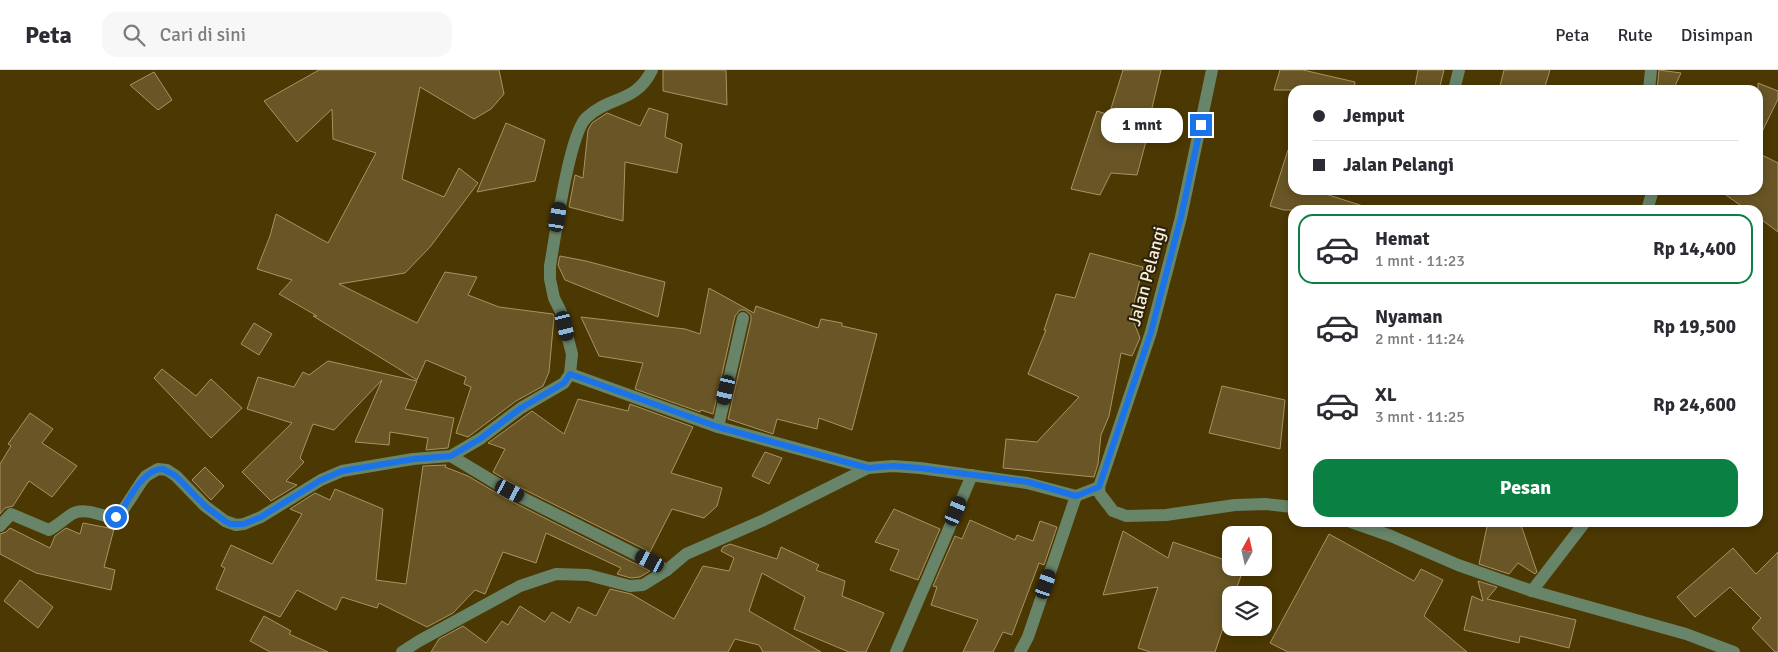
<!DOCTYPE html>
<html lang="id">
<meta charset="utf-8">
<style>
body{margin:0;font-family:Signika,sans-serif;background:#f7f7f7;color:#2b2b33;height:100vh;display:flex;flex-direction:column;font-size:19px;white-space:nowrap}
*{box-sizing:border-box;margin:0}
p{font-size:16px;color:#7c7c81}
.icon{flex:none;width:28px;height:28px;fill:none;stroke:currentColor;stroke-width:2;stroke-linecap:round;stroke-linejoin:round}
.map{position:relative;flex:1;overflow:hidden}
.details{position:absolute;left:1288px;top:135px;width:475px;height:322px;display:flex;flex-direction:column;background:#fff;border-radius:15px;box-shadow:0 2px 8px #0003}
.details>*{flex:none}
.hud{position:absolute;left:1288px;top:15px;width:475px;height:110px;border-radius:15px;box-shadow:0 2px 8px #0003;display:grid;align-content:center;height:110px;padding:0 25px;background:#fff}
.needle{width:32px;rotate:8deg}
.fabs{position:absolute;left:1222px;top:456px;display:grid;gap:10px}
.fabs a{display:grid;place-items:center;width:50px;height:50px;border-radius:10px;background:#fff;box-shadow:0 2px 8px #0003;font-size:25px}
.end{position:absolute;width:22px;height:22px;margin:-11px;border:6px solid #1a73e8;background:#fff;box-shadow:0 0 0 2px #fff}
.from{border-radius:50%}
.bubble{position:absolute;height:35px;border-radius:15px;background:#fff;box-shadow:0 2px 8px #0003;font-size:16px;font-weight:800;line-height:35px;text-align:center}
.car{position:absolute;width:15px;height:30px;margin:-15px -8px;border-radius:6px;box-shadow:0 0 4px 1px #0007;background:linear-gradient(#222 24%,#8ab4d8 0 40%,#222 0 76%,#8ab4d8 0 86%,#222 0)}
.hud b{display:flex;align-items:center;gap:18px;height:48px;font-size:19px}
.hud b+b{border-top:1px solid #e1e1e2}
.hud i{width:12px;height:12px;background:#2b2b33}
ul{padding:9px 0 0;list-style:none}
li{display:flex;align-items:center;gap:15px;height:70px;margin:0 10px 8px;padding:0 15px;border:2px solid transparent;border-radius:15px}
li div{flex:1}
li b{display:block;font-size:19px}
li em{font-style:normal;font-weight:800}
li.selected{border-color:#0b8043}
li>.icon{width:45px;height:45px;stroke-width:1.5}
.button{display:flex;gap:10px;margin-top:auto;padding:10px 25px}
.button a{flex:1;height:58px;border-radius:15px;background:#0b8043;color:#fff;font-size:20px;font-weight:800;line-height:58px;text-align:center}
header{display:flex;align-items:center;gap:30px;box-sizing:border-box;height:70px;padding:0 25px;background:#fff;border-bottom:1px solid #e1e1e2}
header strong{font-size:24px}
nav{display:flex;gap:28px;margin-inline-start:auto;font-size:18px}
.search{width:350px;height:45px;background:#f7f7f7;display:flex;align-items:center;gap:12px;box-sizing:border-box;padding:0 18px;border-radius:15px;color:#7c7c81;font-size:19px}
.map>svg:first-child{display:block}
.building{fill:#695525;stroke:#a89362}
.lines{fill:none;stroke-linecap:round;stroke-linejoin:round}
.minor{stroke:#68856a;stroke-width:12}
.route{stroke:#1a73e8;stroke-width:6}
.labels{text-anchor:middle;stroke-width:4;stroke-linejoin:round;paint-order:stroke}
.street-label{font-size:18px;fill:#f9edd4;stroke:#29210d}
</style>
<header>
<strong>Peta</strong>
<div class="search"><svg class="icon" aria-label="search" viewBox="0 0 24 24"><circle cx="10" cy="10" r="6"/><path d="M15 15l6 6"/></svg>Cari di sini</div>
<nav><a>Peta</a><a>Rute</a><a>Disimpan</a></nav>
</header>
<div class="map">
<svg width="1778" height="582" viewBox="0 0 1778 582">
<rect width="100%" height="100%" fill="#4b3802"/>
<g class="building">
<polygon points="319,0 499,0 504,24 491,39 474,49 420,17 402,109 444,127 459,98 478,113 430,177 405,203 339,214 417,253 445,202 477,207 468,225 499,237 553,244 554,247 549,302 543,316 516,331 468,367 456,363 471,317 464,314 466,307 426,290 417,310 313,246 317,246 279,224 292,210 257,199 270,166 276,144 328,173 376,83 333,69 332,39 297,72 264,31"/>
<polygon points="663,0 726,0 727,35 663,21"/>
<polygon points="1123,0 1161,0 1147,59 1149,60 1137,105 1111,103 1100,125 1071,119 1097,41 1109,45"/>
<polygon points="1280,0 1303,0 1355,12 1354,20 1274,20"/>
<polygon points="1418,0 1444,0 1439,20 1415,16"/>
<polygon points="1504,0 1550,0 1544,20 1499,20"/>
<polygon points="1659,0 1681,3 1673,20 1657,20"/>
<polygon points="154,2 172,30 158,40 130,15"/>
<polygon points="1758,13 1778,21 1778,29 1758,70"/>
<polygon points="649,38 668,44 665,67 682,74 677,103 625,92 623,151 569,137 575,105 583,108 588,60 592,53 607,43 640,56"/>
<polygon points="506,53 545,70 535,111 477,122"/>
<polygon points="1288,80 1292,80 1292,120 1313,120 1363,136 1362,140 1284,140 1270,136"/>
<polygon points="1758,83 1778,93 1778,162 1758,147 1758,140 1747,140 1719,120 1758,120"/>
<polygon points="1090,183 1143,197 1131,245 1140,268 1132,286 1121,283 1109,346 1101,365 1098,394 1094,407 1003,398 1006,369 1037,372 1079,327 1028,304 1046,260 1044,260 1056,224 1075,228"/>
<polygon points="560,186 586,191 665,212 658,247 565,210 558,195"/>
<polygon points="709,218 754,243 756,236 818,258 821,249 842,253 842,256 877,264 852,360 819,348 817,359 777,349 773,364 728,349 751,250 751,245 745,240 740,240 735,246 713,344 701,340 700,342 635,319 643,293 599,286 581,247 685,259 700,264"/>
<polygon points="254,253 272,264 259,285 241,274"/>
<polygon points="328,291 417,311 405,339 454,348 448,378 426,380 428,368 390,362 389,375 355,372 382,310 334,360 313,354 300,388 304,392 286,411 297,415 271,431 242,402 292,353 247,339 258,307 294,317 303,302 309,305"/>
<polygon points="162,299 196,326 211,309 242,338 211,368 154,308"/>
<polygon points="1222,316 1285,330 1280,379 1209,363"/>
<polygon points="578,329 628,341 630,334 693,357 671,403 722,418 717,436 704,448 672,439 650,482 513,414 493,402 505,379 488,373 532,341 564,364"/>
<polygon points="30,343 53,359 42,373 77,396 52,427 29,411 13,436 5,438 0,444 0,394 11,376 8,374"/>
<polygon points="765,382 782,388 769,414 752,406"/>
<polygon points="446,395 445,397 468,406 505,428 650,501 640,507 631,508 617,504 621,498 546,463 536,493 503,482 485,524 475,520 453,543 427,557 379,533 377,538 342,527 336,540 297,520 280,547 216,519 225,498 221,496 231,475 272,494 302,444 290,439 315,423 330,430 335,419 383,439 376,510 406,514 423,396"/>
<polygon points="205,397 224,416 211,430 192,410"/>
<polygon points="894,439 940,459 918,510 890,500 899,480 875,472"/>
<polygon points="970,450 1015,470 1017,465 1033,471 1040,451 1057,457 1044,495 1039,493 1012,565 1003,562 993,582 963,582 978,550 931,535 937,517 933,516 955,466 962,469"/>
<polygon points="1488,452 1520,452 1537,502 1535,504 1518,493 1509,504 1479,494"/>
<polygon points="83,453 114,459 104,497 115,500 111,520 36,503 0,484 0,464 6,462 10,458 50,478 55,466 66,458 80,464"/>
<polygon points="1123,461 1168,488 1173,472 1231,492 1231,498 1244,498 1234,525 1231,525 1231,534 1215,582 1150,582 1138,578 1158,517 1103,525"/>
<polygon points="1329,464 1414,511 1421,499 1443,510 1424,546 1467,582 1288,582 1270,573"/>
<polygon points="730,474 777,489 781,477 819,495 816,500 845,511 842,526 884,543 866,582 849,582 794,559 805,527 762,503 749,541 821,582 763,582 759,575 735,569 728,582 431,582 439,569 463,556 486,573 502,551 508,555 520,536 545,552 552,542 570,553 578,537 596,546 610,519 631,524 674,549 703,496 729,501 734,488 721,481 723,477"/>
<polygon points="1733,478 1756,504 1778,482 1778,582 1775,582 1752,558 1761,548 1730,517 1695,547 1677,527"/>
<polygon points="20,510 53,537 38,558 4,531"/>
<polygon points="1478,511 1497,517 1487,529 1576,550 1569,578 1520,566 1519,573 1464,560 1472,526 1483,531"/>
<polygon points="264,546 291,561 289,564 328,582 270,582 250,571"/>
</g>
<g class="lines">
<g class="minor">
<polyline points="1454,20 1459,0"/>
<polyline points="1649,20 1651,0"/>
<polyline points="1647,140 1653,120"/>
<polyline points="570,304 718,357 868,398"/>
<polyline points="718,357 743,248"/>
<polyline points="451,386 509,421 667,500"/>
<polyline points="1099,417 1151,262 1181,147 1212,0"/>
<polyline points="1351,452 1391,466 1458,495 1532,521 1686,564 1734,582"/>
<path d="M 0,456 L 11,444 L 49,460 C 58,455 64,449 72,444 C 82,437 101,445 112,448 L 116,447 L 121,443 L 142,411 L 146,406 L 158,399 L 167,400 L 176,406 L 205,436 L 225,451 L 236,455 L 244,454 L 261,447 L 321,410 L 342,401 L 413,389 L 451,386 L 480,369 L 521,338 L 564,313 L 570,304 L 572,284 L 561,242 L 554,228 L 550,209 L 550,196 C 555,168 569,65 586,48 C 610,25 635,34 652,0"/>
<polyline points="1532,521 1585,452"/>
<polyline points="402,582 419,571 520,516 556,504 588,505 630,516 643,515 667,500 686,484 764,450 868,398 893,396 920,398 1027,413 1076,426 1099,417 1100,424 1113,441 1126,446 1166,445 1235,435 1266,434 1292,437"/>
<polyline points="896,582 972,405"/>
<polyline points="1020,582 1028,567 1076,426"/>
</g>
</g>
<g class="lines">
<path class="route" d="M 116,447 L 121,443 C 128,429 145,398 163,399 L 176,406 L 205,436 L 225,451 L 230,454 L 244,454 L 261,447 L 321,410 L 342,401 L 414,389 L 451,386 L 480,369 L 521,338 L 564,313 L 570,304 L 718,357 L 868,398 L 893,396 L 920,398 L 1028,412 L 1076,426 L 1099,417 L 1151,262 L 1181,147 L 1201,55"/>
</g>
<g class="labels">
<g class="street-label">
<text transform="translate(1147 206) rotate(-75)" y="6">Jalan Pelangi</text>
</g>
</g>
</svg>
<div class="fabs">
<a><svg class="needle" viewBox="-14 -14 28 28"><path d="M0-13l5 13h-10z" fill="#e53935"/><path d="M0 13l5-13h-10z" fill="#7c7c81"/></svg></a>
<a><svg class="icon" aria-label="layers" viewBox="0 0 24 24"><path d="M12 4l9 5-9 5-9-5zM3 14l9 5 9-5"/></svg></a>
</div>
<i class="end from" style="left:116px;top:447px"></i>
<i class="end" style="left:1201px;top:55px"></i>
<div class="bubble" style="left:1101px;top:38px;width:82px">1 mnt</div>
<i class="car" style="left:558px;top:147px;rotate:10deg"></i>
<i class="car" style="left:565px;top:256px;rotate:166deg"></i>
<i class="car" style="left:726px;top:320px;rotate:193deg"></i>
<i class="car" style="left:510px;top:421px;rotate:117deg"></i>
<i class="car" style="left:956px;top:441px;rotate:23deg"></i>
<i class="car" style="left:650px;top:491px;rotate:297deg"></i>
<i class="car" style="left:1046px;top:514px;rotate:19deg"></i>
<div class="hud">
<b><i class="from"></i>Jemput</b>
<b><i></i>Jalan Pelangi</b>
</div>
<section class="details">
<ul>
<li class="selected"><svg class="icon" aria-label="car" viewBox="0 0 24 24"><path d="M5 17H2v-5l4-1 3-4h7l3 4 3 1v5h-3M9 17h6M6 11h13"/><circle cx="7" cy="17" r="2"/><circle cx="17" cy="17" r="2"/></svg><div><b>Hemat</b><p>1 mnt · 11:23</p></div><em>Rp 14,400</em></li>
<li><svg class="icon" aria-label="car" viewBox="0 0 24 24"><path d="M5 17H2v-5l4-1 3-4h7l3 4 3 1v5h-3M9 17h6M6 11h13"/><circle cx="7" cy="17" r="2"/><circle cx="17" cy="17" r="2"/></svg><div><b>Nyaman</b><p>2 mnt · 11:24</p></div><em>Rp 19,500</em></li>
<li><svg class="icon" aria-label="car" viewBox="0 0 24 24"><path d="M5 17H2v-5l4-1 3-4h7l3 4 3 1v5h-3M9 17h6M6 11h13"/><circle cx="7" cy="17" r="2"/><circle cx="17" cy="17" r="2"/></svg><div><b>XL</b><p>3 mnt · 11:25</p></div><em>Rp 24,600</em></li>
</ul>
<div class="button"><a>Pesan</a></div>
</section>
</div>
